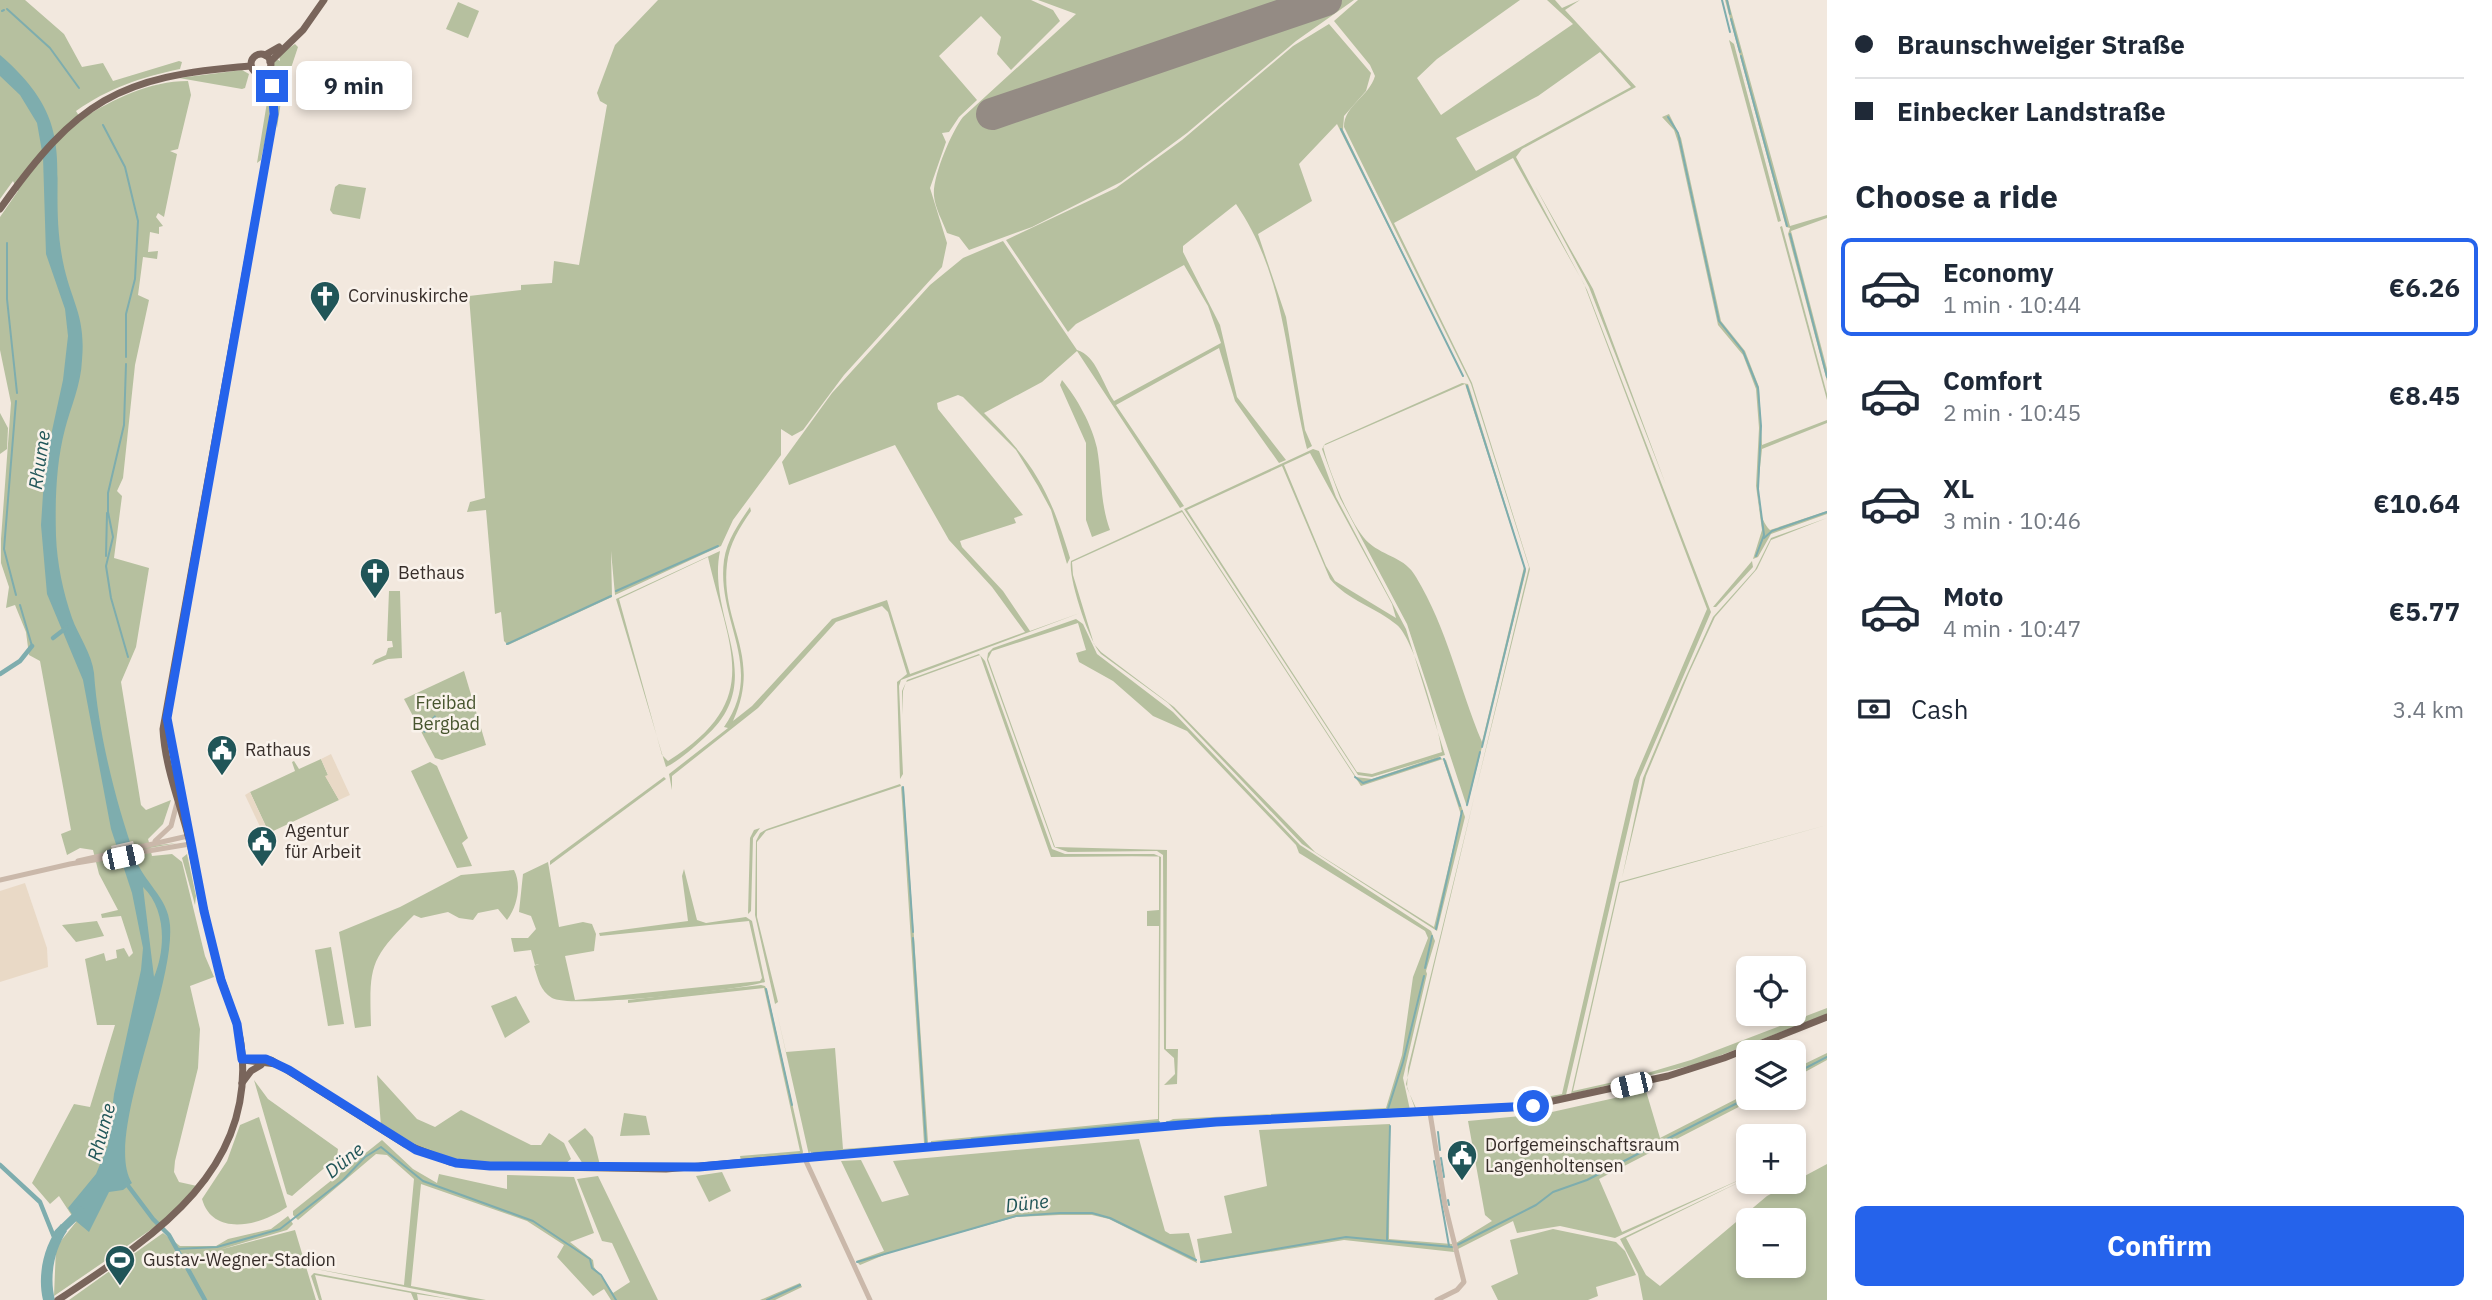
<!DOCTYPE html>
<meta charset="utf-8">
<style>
body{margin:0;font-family:"IBM Plex Sans",sans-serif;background:#f2f2f3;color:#1f2937;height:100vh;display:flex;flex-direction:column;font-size:26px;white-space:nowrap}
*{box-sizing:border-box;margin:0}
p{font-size:23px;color:#747a83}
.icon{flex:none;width:38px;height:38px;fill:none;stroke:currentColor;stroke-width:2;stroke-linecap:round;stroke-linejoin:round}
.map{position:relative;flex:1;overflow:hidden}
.panel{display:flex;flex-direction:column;background:#fff;width:665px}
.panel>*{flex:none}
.hud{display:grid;align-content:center;height:154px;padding:0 28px;background:#fff}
.buttons{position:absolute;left:1736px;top:956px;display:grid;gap:14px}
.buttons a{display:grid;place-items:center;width:70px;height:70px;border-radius:10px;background:#fff;box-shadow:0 4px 10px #0003;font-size:35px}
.end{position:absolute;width:32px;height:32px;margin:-16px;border:9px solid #2563eb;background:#fff;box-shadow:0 0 0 4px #fff}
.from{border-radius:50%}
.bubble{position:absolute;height:49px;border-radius:10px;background:#fff;box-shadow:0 4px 10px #0003;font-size:23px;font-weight:700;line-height:49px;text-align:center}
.car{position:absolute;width:21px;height:42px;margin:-21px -10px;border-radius:9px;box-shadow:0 0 5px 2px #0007;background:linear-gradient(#fff 24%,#345 0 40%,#fff 0 76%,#345 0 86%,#fff 0)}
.hud b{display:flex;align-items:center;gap:24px;height:66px;font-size:26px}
.hud b+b{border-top:2px solid #e0e1e3}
.hud i{width:18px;height:18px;background:#1f2937}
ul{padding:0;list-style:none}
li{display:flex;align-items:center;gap:21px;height:98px;margin:0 14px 10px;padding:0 14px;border:4px solid transparent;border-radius:10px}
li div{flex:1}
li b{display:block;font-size:26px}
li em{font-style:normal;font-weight:700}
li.on{border-color:#2563eb}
li>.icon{width:63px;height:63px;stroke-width:1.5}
h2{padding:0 28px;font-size:32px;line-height:84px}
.pay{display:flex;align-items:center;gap:18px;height:77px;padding:0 28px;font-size:26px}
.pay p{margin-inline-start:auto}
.button{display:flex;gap:14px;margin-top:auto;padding:14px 28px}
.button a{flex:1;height:80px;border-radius:10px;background:#2563eb;color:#fff;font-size:28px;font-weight:700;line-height:80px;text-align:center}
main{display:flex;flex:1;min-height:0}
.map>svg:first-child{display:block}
.green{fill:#b6c09f;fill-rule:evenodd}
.plaza{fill:#e9d9c6}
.water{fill:#7eadae;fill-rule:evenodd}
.pier{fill:#f2e8de}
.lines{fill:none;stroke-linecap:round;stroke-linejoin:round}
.stream{stroke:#7eadae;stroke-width:2}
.canal{stroke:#7eadae;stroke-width:4.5}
.river{stroke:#7eadae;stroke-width:8}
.runway{stroke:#948b84;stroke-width:32}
.minor{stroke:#cab8aa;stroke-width:5}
.major{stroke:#79655b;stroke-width:7}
.route{stroke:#2563eb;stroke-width:9}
.labels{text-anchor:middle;stroke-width:5;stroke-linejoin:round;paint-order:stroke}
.poi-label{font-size:18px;fill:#372e2a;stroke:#f9f2eb;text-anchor:start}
.park-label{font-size:18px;fill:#47552e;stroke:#f9f2eb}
.water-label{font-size:19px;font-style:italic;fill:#205558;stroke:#f9f2eb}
</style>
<main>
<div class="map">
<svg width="1827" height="1300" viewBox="0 0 1827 1300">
<rect width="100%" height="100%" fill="#f2e8de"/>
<g class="green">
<path d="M 0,0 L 25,0 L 64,34 L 82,67 L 103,63 L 113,81 L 179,61 L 182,62 L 180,69 C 141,77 109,88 76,111 L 81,119 C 114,99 149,81 188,81 L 191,95 L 178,149 L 170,151 L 177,154 L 164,217 L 158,213 L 156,217 L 163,226 L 159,227 L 159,234 L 150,232 L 148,252 L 158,251 L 157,259 L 143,257 L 138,295 L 149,300 L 135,365 L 123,478 L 117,491 L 122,496 L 114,558 L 149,568 L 136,647 L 121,682 L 141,805 L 146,810 L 171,800 L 163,824 L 148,839 L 150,846 L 177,843 L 150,848 L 152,856 L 172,854 L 182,862 L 205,956 L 214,977 L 190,986 L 200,1029 L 198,1068 L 175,1161 L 174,1172 L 179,1182 L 197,1186 L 165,1220 L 54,1296 L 56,1247 L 76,1222 L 59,1196 L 50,1204 L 32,1183 L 74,1104 L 90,1107 L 115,1025 L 97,1025 L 85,959 L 104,953 L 106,961 L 117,958 L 116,950 L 124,948 L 129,957 L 133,953 L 121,916 L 102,918 L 101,914 L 118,910 L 99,874 L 93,850 L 80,848 L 67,855 L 61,834 L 71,830 L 40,661 L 29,655 L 26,632 L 15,605 L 6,608 L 9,587 L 1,563 L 1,539 L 11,403 L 0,350 L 0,217 L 18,191 L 13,181 L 0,199 Z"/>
<polygon points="658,0 1031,0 1053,10 1060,21 1011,70 997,54 1001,37 981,16 939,56 977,100 959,117 949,132 942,133 946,142 930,188 947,243 942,267 844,375 803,430 792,436 781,429 781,455 733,520 721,546 615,595 611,551 612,597 508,645 504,641 501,612 495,614 486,510 467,512 470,502 485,498 469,296 521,290 521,285 552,283 554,261 579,265 607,105 600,101 597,93 615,45"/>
<path d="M 1038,0 L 1354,0 L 1296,41 L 1187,133 L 1121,182 L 1032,227 L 969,250 L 959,237 L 947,233 C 943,222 935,208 934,196 C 932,177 952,131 963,117 L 1076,14 Z"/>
<path d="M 1358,0 L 1520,0 L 1437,59 L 1417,78 L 1441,115 L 1573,24 L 1547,0 L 1555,0 L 1562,8 L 1580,0 L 1565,10 L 1636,87 L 1522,149 L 1516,157 L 1587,290 L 1711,612 L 1640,777 L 1566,1095 L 1516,1106 L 1416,1111 L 1406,1084 L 1529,567 L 1471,384 L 1344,127 C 1344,105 1369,97 1375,76 L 1370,65 L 1334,21 ZM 1600,52 L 1631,87 L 1476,171 L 1456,138 L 1538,96 ZM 1513,158 L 1584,284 L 1707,609 L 1634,780 L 1562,1094 L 1513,1103 L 1416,1108 L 1407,1088 L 1408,1068 L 1530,569 L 1472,383 L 1394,223 Z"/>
<polygon points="1725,0 1728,0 1790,226 1827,215 1827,218 1791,231 1827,369 1827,381 1788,234 1790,228 1786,227"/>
<polygon points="458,2 479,11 468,38 446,29"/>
<path d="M 1329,24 L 1371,73 L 1366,91 L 1344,116 L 1343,130 L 1464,378 L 1337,124 L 1299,164 L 1312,201 L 1258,234 L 1286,317 L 1305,430 L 1312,446 L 1307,449 C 1285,364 1288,280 1236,204 L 1183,246 L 1183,252 L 1220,325 L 1237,397 L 1286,460 L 1279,463 L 1235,401 L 1219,348 L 1116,405 L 1184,506 L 1180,508 L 1077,351 L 1042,382 L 984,413 C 1034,463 1050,491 1070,558 L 1067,564 L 1051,510 L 1038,486 L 1016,450 L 963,397 L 958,395 L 937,403 L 938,409 L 1023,515 L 1014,518 L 1016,523 L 960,541 L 962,547 L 1003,591 L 1030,631 L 1080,613 L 901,680 L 899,686 L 903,774 L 900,779 L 897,682 L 907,674 L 888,612 L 882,606 L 836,622 L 758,708 L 672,776 L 672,790 L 669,774 L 728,728 L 724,727 C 766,667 716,621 724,560 C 727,540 739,523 750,507 L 751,511 C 740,527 729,544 727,564 C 720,624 763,655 733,721 L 752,706 L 832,619 L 887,600 L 910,674 L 1025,632 L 992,587 L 949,540 L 895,445 L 789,485 L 782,462 L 832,393 L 930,285 L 963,258 L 1003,241 L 1077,350 C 1096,355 1103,385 1114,401 L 1221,343 L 1208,306 L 1184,265 L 1076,324 L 1068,332 L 1006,240 L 1116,188 L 1182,140 L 1293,46 Z"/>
<polygon points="1729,40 1734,44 1781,221 1778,222"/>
<polygon points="295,44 298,47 282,95 277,128 272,80 277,77 276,73 270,75 275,58 280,61 279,55"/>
<polygon points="242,70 249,74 245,88 242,89 179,78"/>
<path d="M 265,83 C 275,108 266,135 261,160 L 257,163 L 268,96 Z"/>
<path d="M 1669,114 L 1681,138 L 1721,321 L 1745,351 L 1759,387 L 1762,445 L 1827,420 L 1827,423 L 1762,449 C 1760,471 1752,513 1770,530 L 1827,511 L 1827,514 L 1771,534 L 1758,557 L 1753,559 L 1762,530 L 1756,486 L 1759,428 L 1756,389 L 1743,355 L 1718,325 L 1678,142 L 1674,130 L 1662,117 Z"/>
<polygon points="339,184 366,188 360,219 333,214 330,210 335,187"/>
<polygon points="1535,186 1593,289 1666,485 1589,287"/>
<polygon points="1782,226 1827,394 1827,400 1780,227"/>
<path d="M 1062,380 C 1077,398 1092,425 1097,448 C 1102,476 1100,503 1110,530 L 1092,537 L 1086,520 L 1086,443 L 1060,385 Z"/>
<path d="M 1462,383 L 1468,384 L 1470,390 L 1526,571 L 1467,807 L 1407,624 L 1340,498 L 1322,449 L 1325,444 ZM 1465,384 L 1524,567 L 1482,742 C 1459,687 1447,628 1416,577 C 1405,557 1385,557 1369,543 C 1352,529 1328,469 1323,446 Z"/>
<polygon points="0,413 8,428 7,449 0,454"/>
<path d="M 1313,449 L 1319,451 L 1336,497 L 1406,629 L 1445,755 L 1372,777 L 1358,775 L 1184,509 ZM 1310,453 L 1392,604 L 1396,618 L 1335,581 L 1326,566 L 1284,465 ZM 1282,466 L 1330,579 C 1347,600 1377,608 1397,625 C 1414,639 1439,728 1442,752 L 1372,774 L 1357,772 L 1187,510 Z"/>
<path d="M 1182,510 L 1356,777 L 1372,779 L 1437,757 L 1446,760 L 1465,817 L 1437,931 L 1302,844 L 1168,703 L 1101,654 C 1089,641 1068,578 1071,561 ZM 1182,512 L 1361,786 L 1443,759 L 1461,815 L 1434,927 L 1315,852 L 1174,707 L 1101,652 L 1094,644 L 1073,575 L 1072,562 Z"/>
<polygon points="1827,518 1771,540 1757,569 1715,617 1689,673 1646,776 1622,878 1643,778 1682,685 1713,617 1755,570 1771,538"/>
<path d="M 720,551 C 706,620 771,680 704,738 C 693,748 679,761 666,767 L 616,599 ZM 708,557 C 729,651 765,699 668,761 L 662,755 L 619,599 Z"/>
<polygon points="1752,561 1753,567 1716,607 1713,607"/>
<polygon points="389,591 400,591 402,658 388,659 372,665 375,660 386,655 388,648 393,647 392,641 387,641"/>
<polygon points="1076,619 1083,624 1097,654 1173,712 1300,845 1431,931 1435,941 1426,971 1427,974 1403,1078 1410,1110 1165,1123 1173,1119 1386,1108 1402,1055 1413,977 1428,938 1425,931 1299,853 1296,845 1187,731 1153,716 1113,681 1079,662 1076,653 1086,650 1078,623 992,651 988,659 1055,847 1167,850 1166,1049 1178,1049 1177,1084 1164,1085 1175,1074 1174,1058 1164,1049 1163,855 1157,851 1068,852 1054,847 987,660 988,653 993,648"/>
<polygon points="979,654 985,661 1052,849 1065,854 1154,854 1161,857 1159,1124 931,1146 931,1141 1158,1119 1159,926 1147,926 1147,911 1159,910 1159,856 1051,857 980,655 906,682 903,691 903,715 902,691 907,680"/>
<polygon points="464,671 486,745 442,760 435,758 404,699"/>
<polygon points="321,759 328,775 326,777 339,800 269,833 250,792 295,771 292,762 294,761 299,769"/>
<polygon points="430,762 437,766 468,838 462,843 472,866 457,868 411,771"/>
<polygon points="664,777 666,779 550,865 550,861"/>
<path d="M 900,784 L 904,791 L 928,1142 L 927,1145 L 812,1154 L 810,1151 L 809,1155 L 755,915 L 756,841 L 760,833 L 767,829 ZM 901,786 L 924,1143 L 843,1149 L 835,1048 L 786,1052 L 775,1004 L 778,1002 L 757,917 L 757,842 L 766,831 Z"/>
<polygon points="1827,825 1620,883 1573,1091 1627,1079 1691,1060 1827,1008 1827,1014 1701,1063 1571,1094 1619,882"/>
<polygon points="760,828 753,838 751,911 748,914 750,838 754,830"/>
<polygon points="187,854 196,896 195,905 182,858"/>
<path d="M 548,862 L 559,927 L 583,922 L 592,924 L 596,934 L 594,951 L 565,956 L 575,1000 L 760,981 L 762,978 L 749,921 L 600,936 L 599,933 L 688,921 L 682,876 L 684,869 L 697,920 L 706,923 L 746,917 L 752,921 L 765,982 C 740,990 571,1009 552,998 C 540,991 538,978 534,966 L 539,964 L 535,965 L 531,950 L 514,952 L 511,938 L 528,938 L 536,929 L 531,916 L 519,912 L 523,874 Z"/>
<path d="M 514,870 C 522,885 517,907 507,920 L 498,909 L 478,913 L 473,920 L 459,918 L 448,912 L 421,918 L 414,915 C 370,959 369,964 371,1026 L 355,1028 L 339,932 L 400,907 L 461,875 Z"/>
<polygon points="97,921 104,936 76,942 62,925"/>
<polygon points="331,947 344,1024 328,1026 315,950"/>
<polygon points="761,985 765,986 767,990 803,1152 802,1155 741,1161 740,1156 800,1151 764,988 628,1003 628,1000"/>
<polygon points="516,996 530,1022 505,1038 491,1006"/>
<polygon points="1827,1053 1827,1060 1794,1078 1794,1069"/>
<path d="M 377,1075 L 417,1119 L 435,1127 L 461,1110 L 531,1145 L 541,1145 L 549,1133 L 564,1143 L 571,1159 L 565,1164 C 527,1163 482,1169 445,1158 C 422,1151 401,1138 381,1126 Z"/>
<polygon points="254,1080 268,1099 338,1149 337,1157 292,1196 287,1194"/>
<polygon points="1646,1091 1660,1138 1748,1093 1748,1097 1758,1097 1599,1179 1622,1232 1748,1176 1615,1238 1560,1226 1517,1233 1513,1221 1458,1249 1456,1243 1492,1221 1485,1215 1468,1121 1543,1114"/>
<polygon points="624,1113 646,1116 650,1135 620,1136"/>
<path d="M 259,1117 L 287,1207 C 262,1225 213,1238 202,1199 L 227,1161 L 240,1125 Z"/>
<polygon points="1390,1124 1389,1239 1452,1244 1454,1252 1344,1240 1201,1263 1197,1239 1232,1233 1224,1196 1267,1186 1259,1130"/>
<polygon points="585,1128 593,1137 600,1165 583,1164 568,1141"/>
<polygon points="1139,1139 1165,1231 1170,1234 1189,1233 1197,1263 1109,1219 1092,1215 1059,1215 1016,1217 891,1252 860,1265 856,1261 884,1251 841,1161 861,1160 882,1202 909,1195 893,1161"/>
<polygon points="382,1140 413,1169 437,1183 439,1174 507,1189 507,1175 574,1177 594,1233 570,1242 593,1260 594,1267 613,1293 630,1282 612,1243 602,1241 577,1179 598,1176 658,1300 611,1300 604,1289 593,1296 557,1257 564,1245 527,1221 421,1184 411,1286 486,1300 469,1300 311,1268 404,1285 414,1179 387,1155 376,1154 298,1220 293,1215 293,1211"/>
<path d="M 1827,1164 L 1827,1300 L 1643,1300 L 1638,1274 L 1620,1239 L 1748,1178 L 1626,1238 L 1646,1275 L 1660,1286 L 1767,1196 ZM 1748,1220 L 1794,1220 L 1794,1265 L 1748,1265 Z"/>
<polygon points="722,1172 731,1191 709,1202 696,1176"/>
<polygon points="288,1216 293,1224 287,1230 219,1250 295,1230 316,1300 69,1300 163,1233 180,1246 216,1246 228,1239 271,1229"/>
<polygon points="1553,1229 1616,1242 1625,1251 1636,1275 1596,1287 1598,1296 1588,1300 1498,1300 1491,1286 1518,1274 1510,1240"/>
<polygon points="314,1273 456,1300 417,1294 418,1300 414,1300 411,1293 315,1275 322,1300 319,1300 311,1276"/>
<polygon points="800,1283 802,1287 775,1300 760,1300"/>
</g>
<g class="plaza">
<polygon points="331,754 350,795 339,800 325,776 328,775 321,759"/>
<polygon points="250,792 269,833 264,835 245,795"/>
<polygon points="25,883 47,948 48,967 0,982 0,891"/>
</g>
<g class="water">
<path d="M 0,55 C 85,128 45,171 63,262 C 71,302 86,315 82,360 C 81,385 71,406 65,429 C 56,463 55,501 56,536 C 57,563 63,592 72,618 C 78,635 92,654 94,673 C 98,731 115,800 135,857 C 143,882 168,897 170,925 C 175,989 103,1138 132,1183 L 123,1190 L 109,1192 L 89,1232 L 77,1222 L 68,1208 L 96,1174 L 108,1145 L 114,1094 L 141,970 L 143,948 L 132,893 L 111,829 L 83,680 L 47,594 L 41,525 L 45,463 L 63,380 L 68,336 L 65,309 L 46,254 L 43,157 L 37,123 L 20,95 L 0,76 ZM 143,887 C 166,909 166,948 154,977 Z"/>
<polygon points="435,715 440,725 424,733 419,722 428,722"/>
<path d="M 61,1224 L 67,1231 C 54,1250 49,1277 55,1300 L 43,1300 C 37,1275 44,1243 61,1224 Z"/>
</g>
<polygon class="pier" points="133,841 139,860 117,864 111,846"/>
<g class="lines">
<g class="stream">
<polyline points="1722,0 1730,32"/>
<polyline points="1727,0 1730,14"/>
<polyline points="7,9 50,48 79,88"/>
<polyline points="2,11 4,10"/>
<polyline points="1731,19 1740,52"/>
<polyline points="1741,56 1787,226"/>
<polyline points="1668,117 1678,133 1719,321 1743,351 1758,388 1761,426 1758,489 1764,535 1756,556"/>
<polyline points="103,125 125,167 138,221 135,279 126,314 126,357"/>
<polyline points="1341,129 1463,376"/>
<polyline points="1790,234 1827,377"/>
<polyline points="7,243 7,299 17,393"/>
<polyline points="126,364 124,425 108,493 108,512 113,537 106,566 111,598 128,657"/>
<polyline points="1467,386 1525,569 1482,747"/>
<polyline points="16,401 4,549 16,595"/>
<polyline points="1764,538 1772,531 1827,512"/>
<polyline points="106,556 107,513"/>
<polyline points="616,591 718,546"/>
<polyline points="20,605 32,646"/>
<polyline points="507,644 611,596"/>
<polyline points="1444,759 1460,806"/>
<polyline points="1355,777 1363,783 1440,758"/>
<polyline points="903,787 913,932"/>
<polyline points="1467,805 1480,752"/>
<polyline points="1436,929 1462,811"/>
<polyline points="913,938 926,1144"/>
<polyline points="1425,968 1432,936"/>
<polyline points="766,989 792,1105"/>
<polyline points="1794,1074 1827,1057"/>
<polyline points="1519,1104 1534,1101"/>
<polyline points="1388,1109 1403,1062 1424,976"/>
<polyline points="1167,1122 1406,1109"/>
<polyline points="1438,1132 1440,1150"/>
<polyline points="972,1139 1159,1122"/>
<polyline points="814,1153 827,1152"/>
<polyline points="1441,1158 1444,1177"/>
<polyline points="1434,1161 1449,1246"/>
<polyline points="1448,1200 1449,1205"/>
<polyline points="1387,1240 1390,1126"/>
<polyline points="1457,1245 1536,1205 1553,1192 1587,1180 1749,1097"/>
<polyline points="176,1249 217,1247 280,1229 343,1180 365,1157 381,1147 423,1181 533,1221 590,1259 592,1268 601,1275 616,1300"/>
<polyline points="857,1262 1016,1216 1060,1213 1092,1213 1110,1218 1196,1260"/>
<polyline points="1201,1262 1346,1237 1452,1247"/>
<polyline points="767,1300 800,1285"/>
</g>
<g class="canal">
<polyline points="53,638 66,628"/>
<polyline points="0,674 20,661 32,646"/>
<polyline points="0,1165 40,1202 54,1237"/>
<polyline points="126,1183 153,1219 169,1235 205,1300"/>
</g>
<polyline class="river" points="58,1233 81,1211"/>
<polyline class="runway" points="992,114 1326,0"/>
<g class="minor">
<polyline points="155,841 171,826 177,803"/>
<polyline points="78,861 188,836"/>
<polyline points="0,880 70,864 190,844"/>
<polyline points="1430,1113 1445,1205 1464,1282 1457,1290 1437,1300"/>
<polyline points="805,1159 870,1300"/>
</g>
<g class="major">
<circle cx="261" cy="64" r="10"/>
<polyline points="265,55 279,47"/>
<polyline points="270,62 303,30 324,0"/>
<path d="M 0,209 C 77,101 117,76 251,66"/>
<polyline points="167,718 188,835"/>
<polyline points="242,1060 271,1060 405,1144 450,1162 490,1166 666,1169 1216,1122 1525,1107 1668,1076 1724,1058 1827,1017"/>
<polyline points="243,1060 276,1064"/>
<polyline points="242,1083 251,1071 261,1065"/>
<path d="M 58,1300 C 150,1239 258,1172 241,1044 C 237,1017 225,994 218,968 C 207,927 199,885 190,843 C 181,805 165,769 163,729 L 274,114 L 275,94 L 268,71"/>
</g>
</g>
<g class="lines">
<polyline class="route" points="272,86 274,114 167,718 204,911 221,980 237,1024 242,1059 266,1059 289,1070 416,1150 456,1163 490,1166 699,1167 1216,1122 1533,1106"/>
</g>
<defs>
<g id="church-pin" transform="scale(1.575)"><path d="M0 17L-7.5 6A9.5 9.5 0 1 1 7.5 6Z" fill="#205558" stroke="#f9f2eb"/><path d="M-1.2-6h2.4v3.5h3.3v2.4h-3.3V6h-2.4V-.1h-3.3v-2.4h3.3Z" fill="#fff"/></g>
<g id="civic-pin" transform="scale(1.575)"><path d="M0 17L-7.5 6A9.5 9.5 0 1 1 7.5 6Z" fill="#205558" stroke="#f9f2eb"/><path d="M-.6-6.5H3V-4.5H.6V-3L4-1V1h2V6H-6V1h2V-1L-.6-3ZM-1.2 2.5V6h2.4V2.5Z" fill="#fff"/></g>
<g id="stadium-pin" transform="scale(1.575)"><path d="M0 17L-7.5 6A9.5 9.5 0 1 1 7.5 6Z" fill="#205558" stroke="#f9f2eb"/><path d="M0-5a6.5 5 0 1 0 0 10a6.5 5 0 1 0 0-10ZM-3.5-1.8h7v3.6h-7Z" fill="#fff"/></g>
</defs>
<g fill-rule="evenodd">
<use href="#church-pin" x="325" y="296"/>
<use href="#church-pin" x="375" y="573"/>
<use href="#civic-pin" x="222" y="750"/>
<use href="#civic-pin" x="262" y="841"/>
<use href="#civic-pin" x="1462" y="1155"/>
<use href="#stadium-pin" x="120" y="1260"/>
</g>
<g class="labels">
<g class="poi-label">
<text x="348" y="302">Corvinuskirche</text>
<text x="398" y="579">Bethaus</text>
<text x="245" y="756">Rathaus</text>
<text x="285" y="837">Agentur<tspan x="285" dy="21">für Arbeit</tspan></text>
<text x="1485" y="1151">Dorfgemeinschaftsraum<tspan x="1485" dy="21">Langenholtensen</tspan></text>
<text x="143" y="1266">Gustav-Wegner-Stadion</text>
</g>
<g class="park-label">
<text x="446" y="709">Freibad<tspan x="446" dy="21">Bergbad</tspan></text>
</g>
<g class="water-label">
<text transform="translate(39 460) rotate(-82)" y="7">Rhume</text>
<text transform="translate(101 1132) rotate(-75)" y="7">Rhume</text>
<text transform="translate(344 1160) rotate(-39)" y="7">Düne</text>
<text transform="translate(1027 1203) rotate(-7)" y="7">Düne</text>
</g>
</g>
</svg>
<div class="buttons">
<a><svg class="icon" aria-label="locate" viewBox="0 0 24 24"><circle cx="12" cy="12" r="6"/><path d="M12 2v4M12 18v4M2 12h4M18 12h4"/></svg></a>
<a><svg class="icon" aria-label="layers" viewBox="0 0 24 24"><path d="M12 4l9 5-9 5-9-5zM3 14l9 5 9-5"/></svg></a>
<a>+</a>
<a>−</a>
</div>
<i class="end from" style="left:1533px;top:1106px"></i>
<i class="end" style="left:272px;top:86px"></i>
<div class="bubble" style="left:296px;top:61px;width:116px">9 min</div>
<i class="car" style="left:123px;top:857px;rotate:78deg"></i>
<i class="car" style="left:1631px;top:1085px;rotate:257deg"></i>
</div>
<section class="panel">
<div class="hud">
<b><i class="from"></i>Braunschweiger Straße</b>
<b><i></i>Einbecker Landstraße</b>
</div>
<h2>Choose a ride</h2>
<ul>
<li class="on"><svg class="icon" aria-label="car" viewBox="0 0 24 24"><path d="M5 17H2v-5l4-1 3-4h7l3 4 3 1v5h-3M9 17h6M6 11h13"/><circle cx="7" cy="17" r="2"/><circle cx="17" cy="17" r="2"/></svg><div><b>Economy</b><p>1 min · 10:44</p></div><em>€6.26</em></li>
<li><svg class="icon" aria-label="car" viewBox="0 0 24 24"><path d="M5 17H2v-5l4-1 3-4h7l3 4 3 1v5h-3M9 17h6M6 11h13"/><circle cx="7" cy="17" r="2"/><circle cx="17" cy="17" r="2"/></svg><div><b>Comfort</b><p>2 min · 10:45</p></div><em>€8.45</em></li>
<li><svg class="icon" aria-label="car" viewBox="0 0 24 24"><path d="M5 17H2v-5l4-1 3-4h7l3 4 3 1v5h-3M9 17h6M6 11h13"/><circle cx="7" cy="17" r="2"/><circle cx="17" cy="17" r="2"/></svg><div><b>XL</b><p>3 min · 10:46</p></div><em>€10.64</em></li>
<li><svg class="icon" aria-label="car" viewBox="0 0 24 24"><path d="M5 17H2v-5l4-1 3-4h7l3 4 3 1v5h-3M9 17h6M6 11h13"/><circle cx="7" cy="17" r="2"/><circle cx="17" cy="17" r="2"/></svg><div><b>Moto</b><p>4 min · 10:47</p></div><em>€5.77</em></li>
</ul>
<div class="pay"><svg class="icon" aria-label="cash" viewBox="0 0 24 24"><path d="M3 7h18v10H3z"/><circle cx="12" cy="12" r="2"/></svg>Cash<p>3.4 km</p></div>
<div class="button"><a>Confirm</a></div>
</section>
</main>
